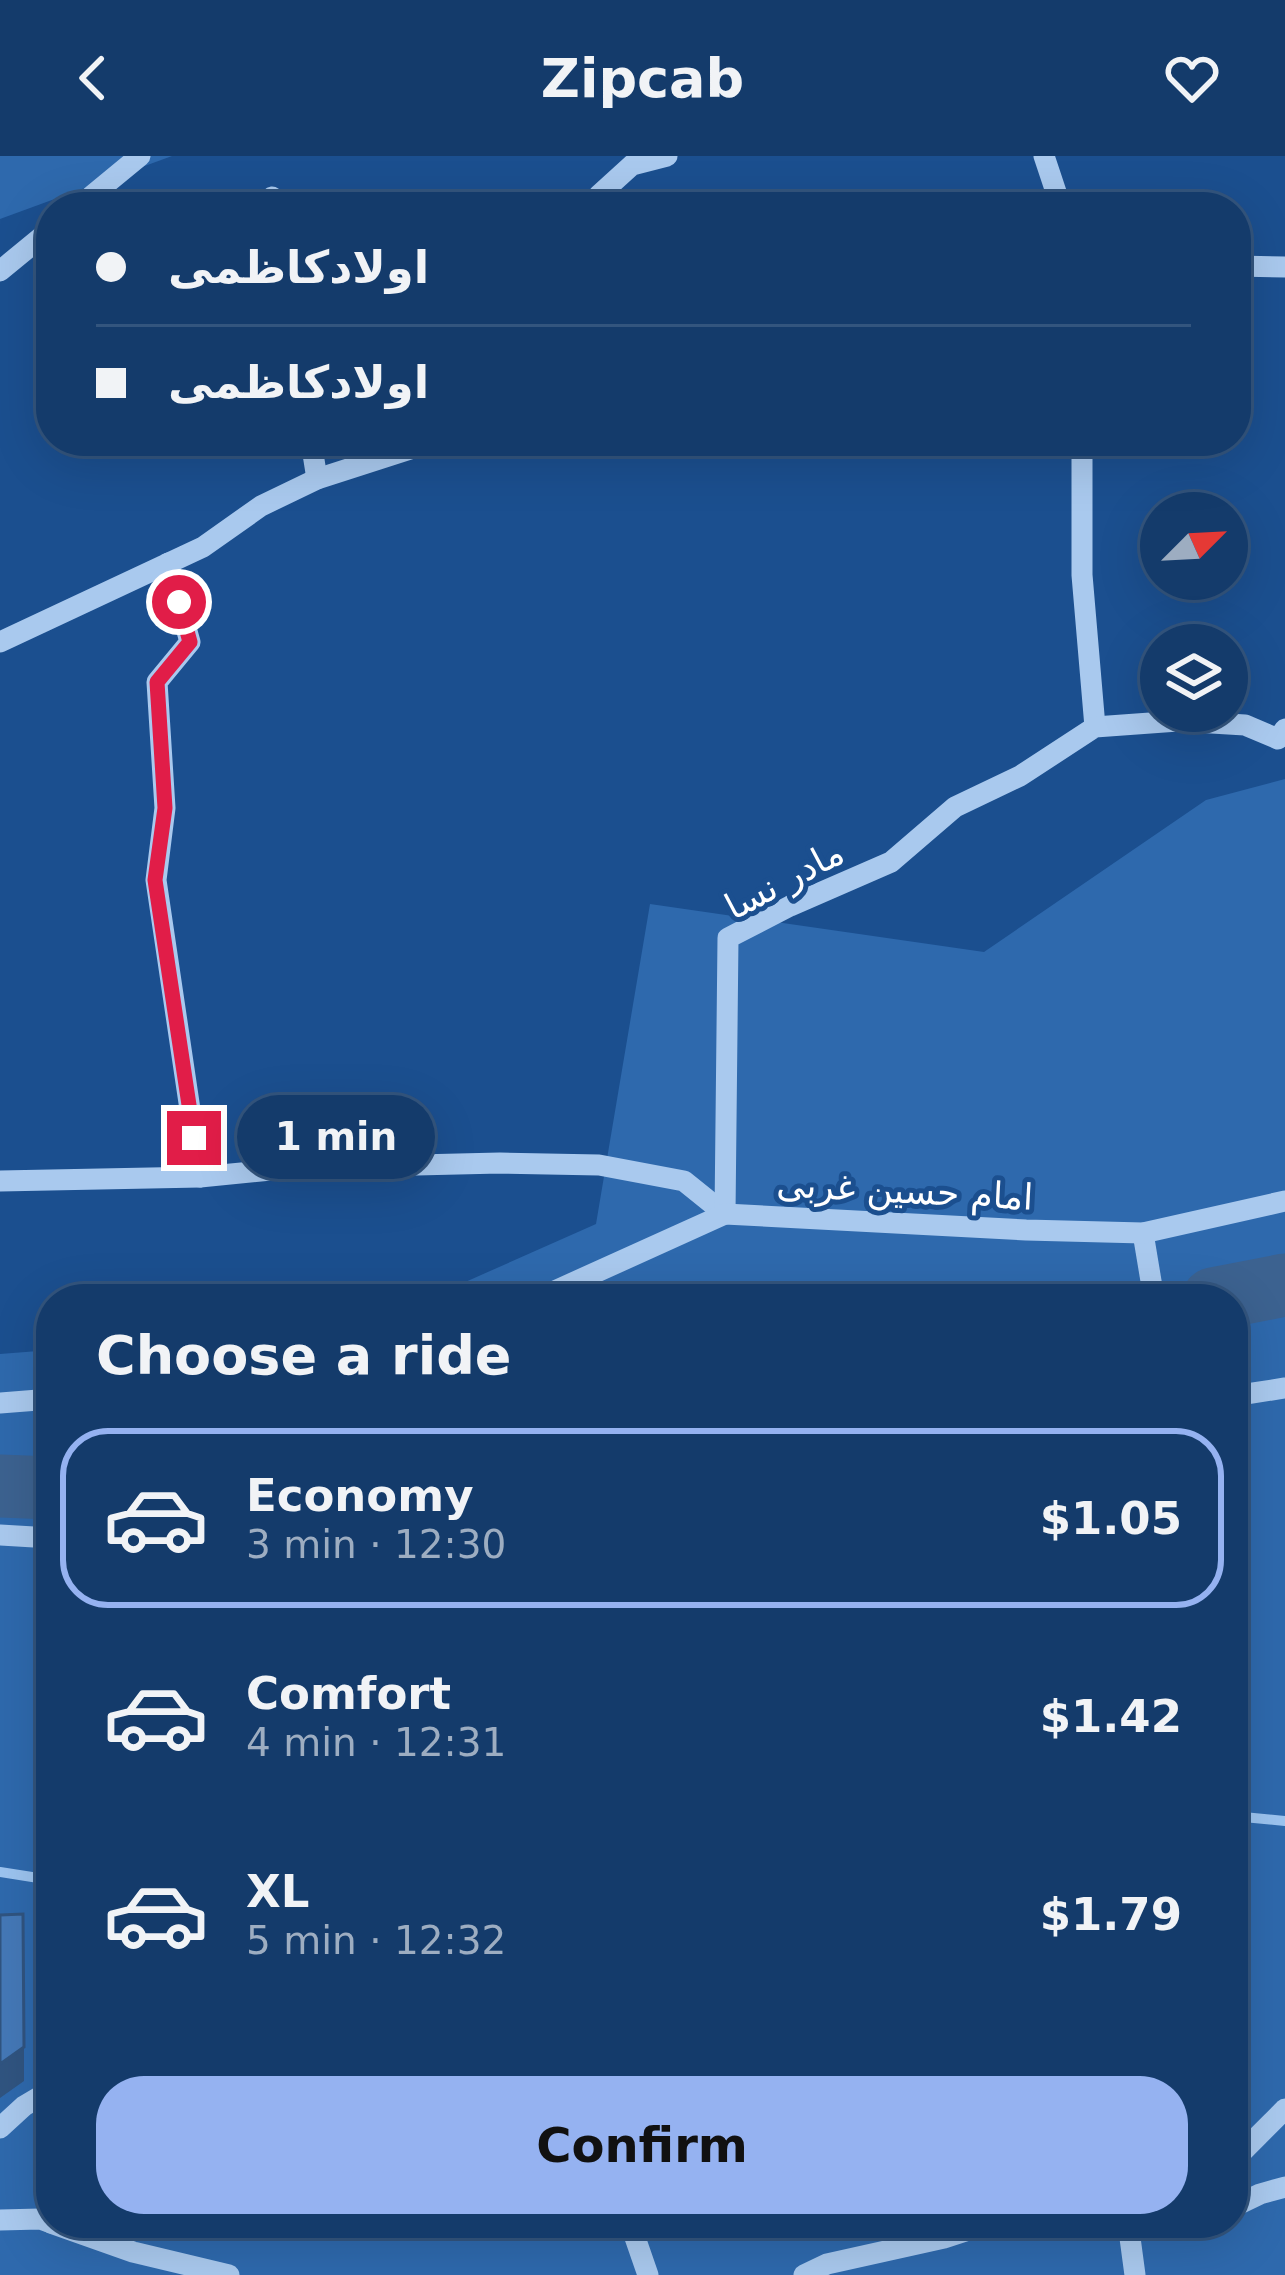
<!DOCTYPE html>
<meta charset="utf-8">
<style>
body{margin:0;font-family:"DejaVu Sans",Vazirmatn,sans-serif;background:#214673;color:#f1f3f6;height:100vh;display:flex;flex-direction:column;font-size:45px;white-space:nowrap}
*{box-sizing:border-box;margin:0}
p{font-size:39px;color:#9dadc1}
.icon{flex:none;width:66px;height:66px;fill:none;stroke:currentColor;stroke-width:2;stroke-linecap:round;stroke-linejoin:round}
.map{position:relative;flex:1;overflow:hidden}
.panel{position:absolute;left:36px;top:1128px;width:1212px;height:954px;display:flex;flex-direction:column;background:#143b6b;border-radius:48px;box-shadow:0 12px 48px #0002,0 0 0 3px #33557e}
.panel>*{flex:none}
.guide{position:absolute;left:36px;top:36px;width:1215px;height:264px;border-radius:48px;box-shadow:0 12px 48px #0002,0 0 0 3px #33557e;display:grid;align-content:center;height:264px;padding:0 60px;background:#143b6b}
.needle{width:78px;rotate:66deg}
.buttons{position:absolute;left:1140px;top:336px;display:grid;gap:24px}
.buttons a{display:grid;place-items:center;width:108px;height:108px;border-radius:50%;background:#143b6b;box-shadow:0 12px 48px #0002,0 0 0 3px #33557e;font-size:60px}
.end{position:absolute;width:54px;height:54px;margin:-27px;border:15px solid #e11d48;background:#fff;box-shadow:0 0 0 6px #fff}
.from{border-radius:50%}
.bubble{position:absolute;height:84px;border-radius:42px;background:#143b6b;box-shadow:0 12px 48px #0002,0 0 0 3px #33557e;font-size:39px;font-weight:700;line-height:84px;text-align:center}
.guide b{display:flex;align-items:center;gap:42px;height:114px;font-size:45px}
.guide b+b{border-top:3px solid #33557e}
.guide i{width:30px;height:30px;background:#f1f3f6}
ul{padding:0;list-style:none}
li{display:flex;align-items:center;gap:36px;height:180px;margin:0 24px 18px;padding:0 36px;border:6px solid transparent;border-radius:48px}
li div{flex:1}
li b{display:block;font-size:45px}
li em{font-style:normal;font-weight:700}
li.current{border-color:#95b2f1}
li>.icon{width:108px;height:108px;stroke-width:1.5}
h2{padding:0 60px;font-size:54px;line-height:144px}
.cta{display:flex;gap:24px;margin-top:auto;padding:24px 60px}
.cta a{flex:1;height:138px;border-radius:48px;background:#95b2f1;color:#111;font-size:48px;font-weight:700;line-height:138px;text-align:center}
header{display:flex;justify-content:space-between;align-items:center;height:156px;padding:0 60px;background:#143b6b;font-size:54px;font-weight:700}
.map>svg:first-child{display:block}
.green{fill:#2e69ad}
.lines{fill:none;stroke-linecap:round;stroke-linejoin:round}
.stream{stroke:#9cc4f0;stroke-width:10}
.river{stroke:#3c6290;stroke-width:63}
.minor{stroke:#a9c9ee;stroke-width:21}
.shaded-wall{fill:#305480}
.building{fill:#4478b7;stroke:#305480;stroke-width:3}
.route{stroke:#e11d48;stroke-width:15}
.labels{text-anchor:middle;stroke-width:10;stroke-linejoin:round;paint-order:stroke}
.street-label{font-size:36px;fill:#fff;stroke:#1b4f8f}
</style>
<header><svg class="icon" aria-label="back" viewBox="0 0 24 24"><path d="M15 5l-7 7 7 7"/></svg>Zipcab<svg class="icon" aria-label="heart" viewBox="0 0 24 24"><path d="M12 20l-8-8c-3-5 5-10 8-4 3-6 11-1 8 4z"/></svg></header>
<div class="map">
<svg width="1285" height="2119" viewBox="0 0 1285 2119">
<rect width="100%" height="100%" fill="#1b4f8f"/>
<g class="green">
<polygon points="0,0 172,0 0,63"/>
<polygon points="1285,623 1285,2119 0,2119 0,1198 51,1194 51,2067 1233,2067 1233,1143 427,1143 596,1068 650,748 984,796 1206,644"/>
</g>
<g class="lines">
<g class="stream">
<polyline points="1233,1660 1285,1665"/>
<polyline points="0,1716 51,1724"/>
</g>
<g class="river">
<polyline points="1213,1143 1285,1129"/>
<polyline points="0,1330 51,1332"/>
</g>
<g class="minor">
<polyline points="1044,0 1061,51"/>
<polyline points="272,41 273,51"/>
<polyline points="78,51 140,0"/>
<polyline points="603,51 599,39 632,9 667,0"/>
<polyline points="1236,110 1285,111"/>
<polyline points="0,115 51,73"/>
<polyline points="311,285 317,323"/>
<polyline points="1082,285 1082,419 1095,571"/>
<polyline points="168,407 190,486 157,526 165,652 156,724 200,1021"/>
<polyline points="0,486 203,391 261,350 317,323 435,285"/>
<polyline points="0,1025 200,1021 291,1012 500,1007 599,1009 684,1025 725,1058"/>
<polyline points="725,1058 728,782 790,750 891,706 955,651 1020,620 1095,571 1178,565 1245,569 1278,583 1285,573"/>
<polyline points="1143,1077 1154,1143"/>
<polyline points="537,1143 725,1058 1026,1074 1143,1077 1285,1045"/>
<polyline points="1233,1240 1285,1232"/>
<polyline points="0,1247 51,1243"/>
<polyline points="0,1379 51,1382"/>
<polyline points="0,1972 24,1950 51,1934"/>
<polyline points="1233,2005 1285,1953"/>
<polyline points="1233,2051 1260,2038 1285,2031"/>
<polyline points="0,2064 40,2063 51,2067"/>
<polyline points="51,2067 133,2096 229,2119"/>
<polyline points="630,2067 648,2119"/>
<polyline points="1128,2067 1135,2119"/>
<polyline points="804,2119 827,2108 944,2082 990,2067"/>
</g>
</g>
<polygon class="shaded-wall" points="24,1891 24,1925 0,1942 0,1908"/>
<polygon class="building" points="23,1758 24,1891 0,1908 0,1759"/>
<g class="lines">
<polyline class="route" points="179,446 190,486 157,526 165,652 155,724 194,982"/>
</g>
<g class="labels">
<g class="street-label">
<text transform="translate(784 723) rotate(-28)" y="13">مادر نسا</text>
<text transform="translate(905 1034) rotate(3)" y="13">امام حسین غربی</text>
</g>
</g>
</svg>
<div class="buttons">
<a><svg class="needle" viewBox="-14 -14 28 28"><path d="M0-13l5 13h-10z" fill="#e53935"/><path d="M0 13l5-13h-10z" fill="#9dadc1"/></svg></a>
<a><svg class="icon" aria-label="layers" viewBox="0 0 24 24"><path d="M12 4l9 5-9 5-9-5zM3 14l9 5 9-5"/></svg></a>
</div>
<i class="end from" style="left:179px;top:446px"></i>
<i class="end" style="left:194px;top:982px"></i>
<div class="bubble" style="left:237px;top:939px;width:198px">1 min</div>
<div class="guide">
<b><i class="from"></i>اولادکاظمی</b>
<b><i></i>اولادکاظمی</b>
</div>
<section class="panel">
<h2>Choose a ride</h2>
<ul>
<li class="current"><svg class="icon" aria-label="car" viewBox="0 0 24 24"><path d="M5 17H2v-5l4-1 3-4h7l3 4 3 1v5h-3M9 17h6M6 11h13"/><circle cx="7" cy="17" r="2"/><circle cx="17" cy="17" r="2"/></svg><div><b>Economy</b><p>3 min · 12:30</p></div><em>$1.05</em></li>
<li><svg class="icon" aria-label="car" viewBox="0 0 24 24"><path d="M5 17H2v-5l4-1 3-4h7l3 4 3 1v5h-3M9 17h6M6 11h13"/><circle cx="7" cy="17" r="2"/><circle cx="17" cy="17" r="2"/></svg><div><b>Comfort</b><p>4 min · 12:31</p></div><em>$1.42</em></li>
<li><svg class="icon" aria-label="car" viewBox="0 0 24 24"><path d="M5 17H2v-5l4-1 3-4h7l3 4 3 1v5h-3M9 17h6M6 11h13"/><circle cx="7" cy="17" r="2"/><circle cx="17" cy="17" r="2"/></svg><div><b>XL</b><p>5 min · 12:32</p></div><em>$1.79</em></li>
</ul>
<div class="cta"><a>Confirm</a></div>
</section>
</div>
